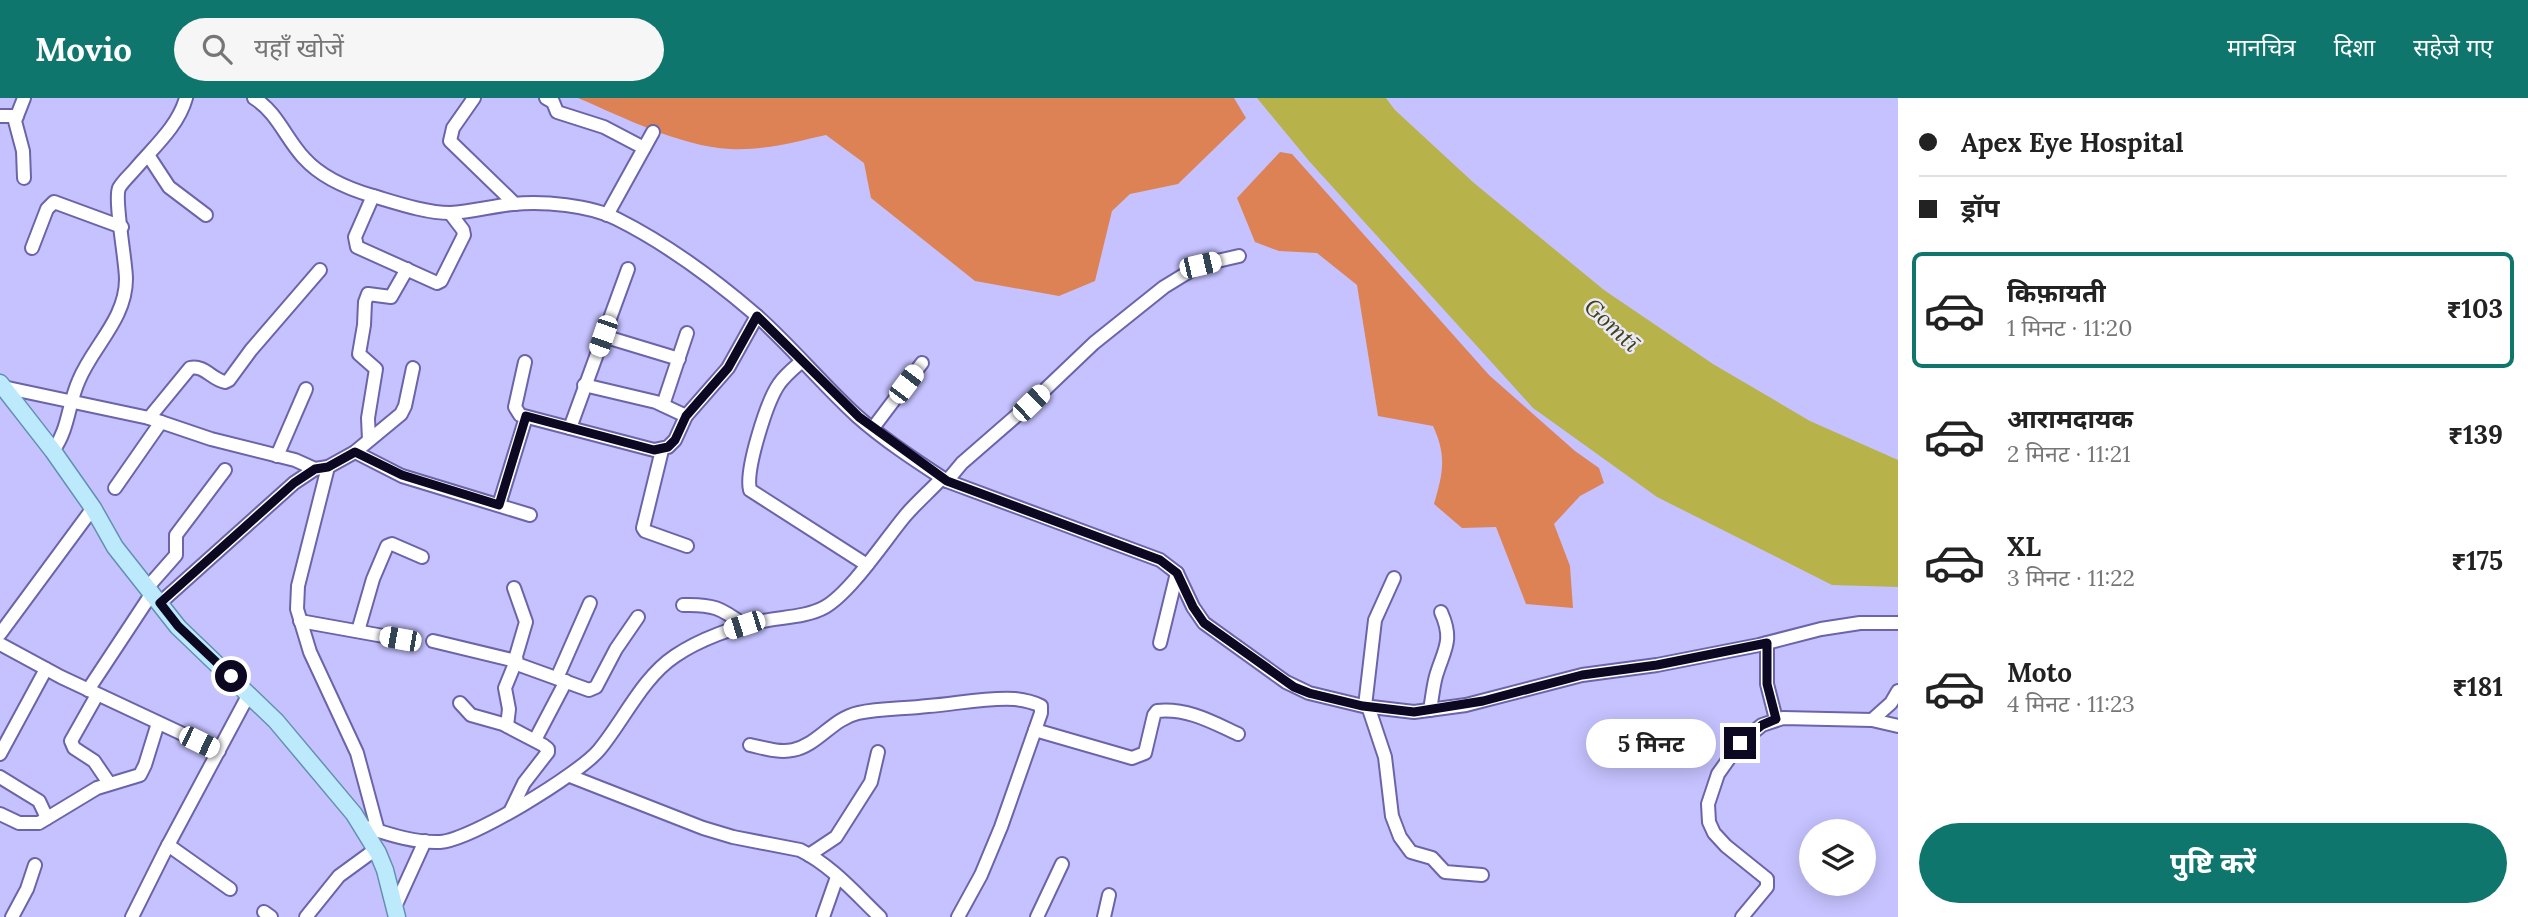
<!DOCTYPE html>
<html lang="hi">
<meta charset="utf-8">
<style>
body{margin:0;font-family:Lora,"Noto Sans Devanagari",serif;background:#f6f6f6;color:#222;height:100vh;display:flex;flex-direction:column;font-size:26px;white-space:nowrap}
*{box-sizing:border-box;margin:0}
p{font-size:23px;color:#767676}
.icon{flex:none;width:38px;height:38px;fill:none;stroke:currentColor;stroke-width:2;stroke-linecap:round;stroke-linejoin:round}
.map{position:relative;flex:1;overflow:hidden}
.side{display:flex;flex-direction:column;background:#fff;width:630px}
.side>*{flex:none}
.banner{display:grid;align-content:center;height:154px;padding:0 21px;background:#fff}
.fabs{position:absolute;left:1799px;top:721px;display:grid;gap:14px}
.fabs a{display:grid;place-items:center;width:77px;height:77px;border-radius:50%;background:#fff;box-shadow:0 4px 18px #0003;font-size:35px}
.end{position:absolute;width:32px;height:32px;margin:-16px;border:9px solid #0d0822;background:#fff;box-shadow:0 0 0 4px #fff}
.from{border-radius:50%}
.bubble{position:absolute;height:49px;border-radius:24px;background:#fff;box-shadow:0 4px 18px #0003;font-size:23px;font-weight:700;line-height:49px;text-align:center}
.car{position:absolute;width:21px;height:42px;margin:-21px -10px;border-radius:9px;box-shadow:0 0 5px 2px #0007;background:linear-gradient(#fff 24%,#345 0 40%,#fff 0 76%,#345 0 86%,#fff 0)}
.banner b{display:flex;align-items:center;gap:24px;height:66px;font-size:26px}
.banner b+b{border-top:2px solid #e0e0e0}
.banner i{width:18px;height:18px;background:#222}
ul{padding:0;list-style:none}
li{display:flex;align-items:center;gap:21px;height:116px;margin:0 14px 10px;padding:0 7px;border:4px solid transparent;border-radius:10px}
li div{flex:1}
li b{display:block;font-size:26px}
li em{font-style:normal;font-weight:700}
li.selected{border-color:#0f766e}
li>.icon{width:63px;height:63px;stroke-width:1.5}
.cta{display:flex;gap:14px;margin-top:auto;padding:14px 21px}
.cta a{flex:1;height:80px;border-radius:42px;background:#0f766e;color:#fff;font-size:28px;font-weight:700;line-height:80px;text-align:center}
header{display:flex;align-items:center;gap:42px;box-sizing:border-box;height:98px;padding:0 35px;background:#0f766e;color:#fff}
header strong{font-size:33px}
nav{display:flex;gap:38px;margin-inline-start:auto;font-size:24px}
.search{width:490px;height:63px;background:#f6f6f6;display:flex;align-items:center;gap:18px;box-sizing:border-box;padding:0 24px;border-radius:38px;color:#767676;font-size:26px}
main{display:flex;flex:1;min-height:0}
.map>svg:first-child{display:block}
.forest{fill:#dc8254}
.water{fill:#b7b34a}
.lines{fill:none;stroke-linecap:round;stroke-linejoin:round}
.minor-casing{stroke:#6b64a9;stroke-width:16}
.major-casing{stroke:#6390ae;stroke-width:19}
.minor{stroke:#fff;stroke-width:12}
.major{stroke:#bde9fc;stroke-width:16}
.route{stroke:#0d0822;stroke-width:9}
.labels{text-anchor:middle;stroke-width:5;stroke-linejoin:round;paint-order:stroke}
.water-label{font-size:23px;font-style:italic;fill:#413f13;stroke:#e9e9f8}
</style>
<header>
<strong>Movio</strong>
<div class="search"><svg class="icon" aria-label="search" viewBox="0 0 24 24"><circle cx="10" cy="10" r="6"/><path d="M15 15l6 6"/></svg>यहाँ खोजें</div>
<nav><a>मानचित्र</a><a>दिशा</a><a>सहेजे गए</a></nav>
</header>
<main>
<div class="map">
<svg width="1898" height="819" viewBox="0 0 1898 819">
<rect width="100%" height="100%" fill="#c6c2ff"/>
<g class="forest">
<path d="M 578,0 L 1234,0 L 1246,20 L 1178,86 L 1130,96 L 1112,113 L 1095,183 L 1059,198 L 975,183 L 871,100 L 864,65 L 826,37 C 795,44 762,53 730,51 C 679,48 625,20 578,0 Z"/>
<path d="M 1280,54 L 1292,56 L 1489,277 L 1575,353 L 1599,370 L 1604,385 L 1580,398 L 1554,426 L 1570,468 L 1573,510 L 1526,506 L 1496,429 L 1462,430 L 1434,406 C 1443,375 1447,358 1433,328 L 1378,318 L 1357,187 L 1317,155 L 1279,153 L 1255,144 L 1237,100 Z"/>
</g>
<polygon class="water" points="1257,0 1386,0 1395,12 1474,85 1604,192 1713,266 1810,323 1898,362 1898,489 1832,487 1657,399 1533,310 1309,63"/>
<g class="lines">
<g class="minor-casing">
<g id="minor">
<polyline points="24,0 15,23 23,53 24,80"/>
<path d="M 254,0 C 277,14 286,41 304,60 C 321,79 349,91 373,98 C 397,105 426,115 450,115 C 472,114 492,108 513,106 C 543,103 590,107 617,121 C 667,146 713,180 756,217 C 791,248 822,286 857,318 C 884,342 916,363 947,383 L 1160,462 L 1177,475 L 1193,509 L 1204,525 L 1286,584 L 1309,595 L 1363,608 L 1414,614 L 1466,607 L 1582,577 L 1657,567 L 1759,547 L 1821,531 L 1860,525 L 1898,525"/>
<polyline points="474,0 453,30 450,43 515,106"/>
<polyline points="546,0 553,4 557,14 604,29 644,50"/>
<polyline points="0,18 17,18"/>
<polyline points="148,57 169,89 206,117"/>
<polyline points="373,98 355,139 357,149 437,185 441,183 464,137 463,132 450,115"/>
<polyline points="607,117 653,34"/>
<polyline points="32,150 47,111 54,104 122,129"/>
<polyline points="603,238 679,261"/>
<path d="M 802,263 C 794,270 785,277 779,286 C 767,303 745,372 750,392 L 867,467"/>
<polyline points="525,264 515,309 520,317 654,352 668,349 675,342 686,318 728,270 757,218"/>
<polyline points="584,287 656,304 686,318"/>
<polyline points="3,289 149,320 211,341 295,362 315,371"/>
<polyline points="663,307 687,235"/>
<path d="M 149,320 L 190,270 C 205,267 211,281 225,284 L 229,282 L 251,252 L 320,172"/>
<polyline points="570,330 628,171"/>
<polyline points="873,330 922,265"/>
<polyline points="369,342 368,320 376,271 359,256 364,227 365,204 368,196 391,199 407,171"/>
<polyline points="662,352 643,430 645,433 687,448"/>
<path d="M 53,353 C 69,331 68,306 79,282 C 93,248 126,221 126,181 C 126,163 114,102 119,90 C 123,83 131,76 136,70 C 155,48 178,28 186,0"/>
<polyline points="355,354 402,378 530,417"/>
<polyline points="277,358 306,291"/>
<polyline points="328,369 298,488 297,511 310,554 357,655 378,733"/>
<polyline points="947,383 962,365 1031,305 1094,245 1164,189 1200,167 1239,158"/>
<polyline points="115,390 161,324"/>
<polyline points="499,407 526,319"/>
<polyline points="147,490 176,457 176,437 225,372"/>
<polyline points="514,490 526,524 516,558 517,566 589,592 596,589 616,551 638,519"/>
<polyline points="160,505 294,385 315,371 328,369 355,354 401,316 405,308 413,270"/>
<path d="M 683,507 C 713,506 721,510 744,527"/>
<polyline points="300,523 400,541"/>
<polyline points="358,533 373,481 387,448 392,446 422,459"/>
<polyline points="0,536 93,410"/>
<polyline points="433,543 516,563 505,590 509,611 507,628"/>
<polyline points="1160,545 1177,475"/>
<polyline points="1767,545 1767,586 1776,621"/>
<polyline points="0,546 61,579 219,653"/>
<polyline points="557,580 590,505"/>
<polyline points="88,592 152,495"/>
<polyline points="97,597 71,643 74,650 94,663 109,685"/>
<polyline points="460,605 471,617 503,626 543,647 548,651 548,654 524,685 511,712"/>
<polyline points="1365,608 1375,522 1394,480"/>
<polyline points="1368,608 1385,659 1392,718 1400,739 1411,754 1432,760 1445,774 1482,777"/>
<path d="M 1430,612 C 1432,601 1433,589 1436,578 C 1444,551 1454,543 1441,514"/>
<polyline points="1872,622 1891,605 1898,593"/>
<path d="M 1035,632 L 1132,660 L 1145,655 L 1154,617 L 1157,613 C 1188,610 1212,624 1238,636"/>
<polyline points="535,642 566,583"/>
<path d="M 750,647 C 764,650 779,655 793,652 C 818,647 832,621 858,615 C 881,610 905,611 928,608 C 956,606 987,599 1015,601 C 1024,602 1033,604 1041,608 L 1041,615 L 1001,729 L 981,777 L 958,819"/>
<polyline points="0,656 46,571"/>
<path d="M 570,678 L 703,730 L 733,739 L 800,752 C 831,767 856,796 880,819"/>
<polyline points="0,679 39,703 47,720"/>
<polyline points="0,716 19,725 39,725 97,690 140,677 145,667 158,625"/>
<path d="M 363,728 C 388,736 414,745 440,744 C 471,742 579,676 599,652 C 624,622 642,580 675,558 C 700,541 734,529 763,523 C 783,519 807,519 825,509 C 851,494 885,442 905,418 C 916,405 930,393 942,380"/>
<polyline points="168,747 230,791"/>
<polyline points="809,757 836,739 871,684 878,654"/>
<polyline points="394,811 425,743"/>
<polyline points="264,814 271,819"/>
<polyline points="12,819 27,791 35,767"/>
<polyline points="132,819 166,751 249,596"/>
<polyline points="306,819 339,778 376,751"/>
<polyline points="823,819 837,779"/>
<polyline points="1037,819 1062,766"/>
<polyline points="1104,819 1109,797"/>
<polyline points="1742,819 1767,789 1767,781 1726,748 1714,735 1709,724 1708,706 1718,676 1740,645 1762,627 1783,620 1872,622 1898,628"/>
</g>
</g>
<g class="major-casing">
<polyline id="major" points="0,285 53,353 93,410 115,449 178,529 276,623 354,716 378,755 385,772 397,819"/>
</g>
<use href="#minor" class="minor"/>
<use href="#major" class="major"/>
</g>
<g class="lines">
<polyline class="route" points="231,578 178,528 160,505 294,385 315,371 328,369 355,354 402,377 499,407 526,318 654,352 668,349 675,342 686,318 728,270 757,218 859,319 947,383 1160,462 1177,475 1193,509 1204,525 1294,589 1309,595 1363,608 1414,614 1483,603 1582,577 1657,567 1767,545 1767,586 1776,621 1762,627 1740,645"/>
</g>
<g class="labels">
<g class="water-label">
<text transform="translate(1612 227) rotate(43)" y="8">Gomtī</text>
</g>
</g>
</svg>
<div class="fabs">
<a><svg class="icon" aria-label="layers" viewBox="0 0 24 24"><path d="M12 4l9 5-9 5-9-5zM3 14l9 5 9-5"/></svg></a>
</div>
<i class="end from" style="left:231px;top:578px"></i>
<i class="end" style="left:1740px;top:645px"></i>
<div class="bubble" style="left:1586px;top:621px;width:130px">5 मिनट</div>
<i class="car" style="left:1200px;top:167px;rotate:77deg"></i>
<i class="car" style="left:603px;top:238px;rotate:199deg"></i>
<i class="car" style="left:906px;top:286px;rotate:37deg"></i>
<i class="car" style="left:1031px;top:305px;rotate:46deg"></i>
<i class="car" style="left:744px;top:527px;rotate:252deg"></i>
<i class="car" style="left:400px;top:541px;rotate:280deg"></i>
<i class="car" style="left:199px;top:644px;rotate:116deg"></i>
</div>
<section class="side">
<div class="banner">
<b><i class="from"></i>Apex Eye Hospital</b>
<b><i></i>ड्रॉप</b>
</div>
<ul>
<li class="selected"><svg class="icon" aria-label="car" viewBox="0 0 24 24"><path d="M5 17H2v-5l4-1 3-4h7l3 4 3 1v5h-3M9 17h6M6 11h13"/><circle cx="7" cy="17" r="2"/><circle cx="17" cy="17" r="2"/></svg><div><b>किफ़ायती</b><p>1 मिनट · 11:20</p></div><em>₹103</em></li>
<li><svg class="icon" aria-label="car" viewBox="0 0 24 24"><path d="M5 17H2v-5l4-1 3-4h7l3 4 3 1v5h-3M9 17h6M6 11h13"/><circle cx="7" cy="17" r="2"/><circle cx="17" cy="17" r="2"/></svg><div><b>आरामदायक</b><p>2 मिनट · 11:21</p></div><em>₹139</em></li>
<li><svg class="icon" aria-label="car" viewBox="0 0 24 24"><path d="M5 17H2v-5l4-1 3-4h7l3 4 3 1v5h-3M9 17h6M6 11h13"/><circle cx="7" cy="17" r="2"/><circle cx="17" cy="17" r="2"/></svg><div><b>XL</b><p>3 मिनट · 11:22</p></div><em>₹175</em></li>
<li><svg class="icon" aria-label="car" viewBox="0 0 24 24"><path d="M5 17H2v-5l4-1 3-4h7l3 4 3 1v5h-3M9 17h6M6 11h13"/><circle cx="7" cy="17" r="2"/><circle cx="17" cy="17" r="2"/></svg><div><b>Moto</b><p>4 मिनट · 11:23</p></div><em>₹181</em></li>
</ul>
<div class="cta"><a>पुष्टि करें</a></div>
</section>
</main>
